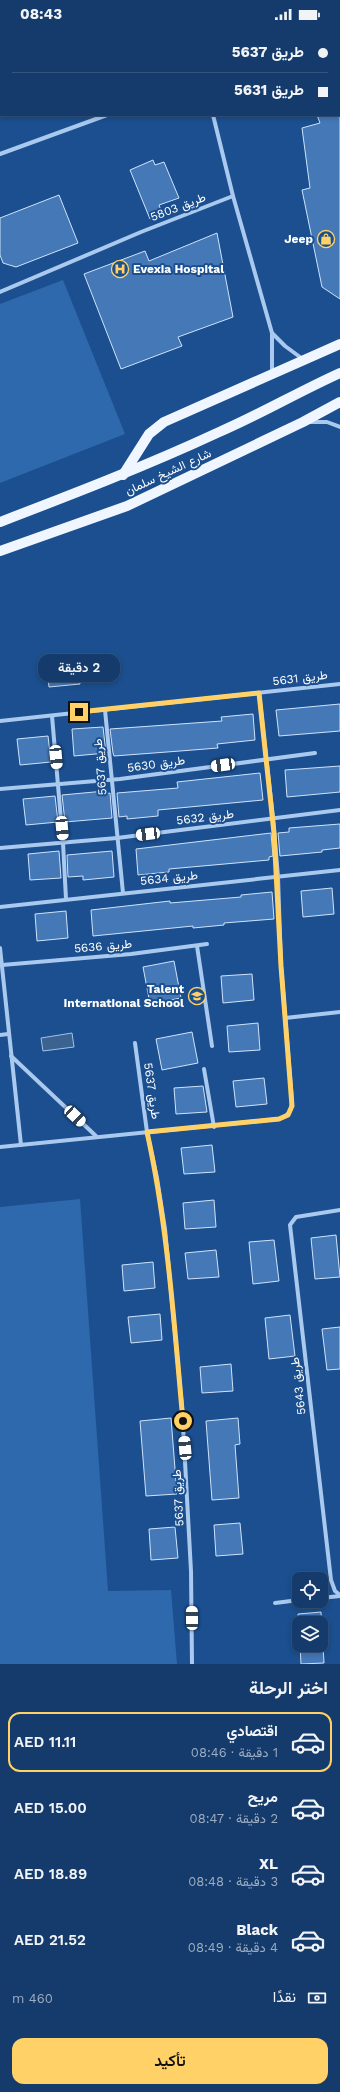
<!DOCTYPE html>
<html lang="ar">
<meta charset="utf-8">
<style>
body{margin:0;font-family:"Work Sans",Vazirmatn,sans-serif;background:#214673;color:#f1f3f6;direction:rtl;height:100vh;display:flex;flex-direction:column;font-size:15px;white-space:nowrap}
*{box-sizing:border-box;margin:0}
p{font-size:13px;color:#9dadc1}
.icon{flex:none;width:22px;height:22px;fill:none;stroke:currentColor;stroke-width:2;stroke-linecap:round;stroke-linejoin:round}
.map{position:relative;height:1636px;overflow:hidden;direction:ltr}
.drawer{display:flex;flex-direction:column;background:#143b6b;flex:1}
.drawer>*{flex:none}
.banner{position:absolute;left:0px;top:0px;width:340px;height:88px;box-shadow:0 2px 6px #0003,0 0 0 1px #33557e;direction:rtl;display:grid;align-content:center;height:88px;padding:0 12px;background:#143b6b}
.controls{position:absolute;left:292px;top:1544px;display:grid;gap:8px}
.controls a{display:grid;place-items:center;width:36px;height:36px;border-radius:8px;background:#143b6b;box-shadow:0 2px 6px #0003,0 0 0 1px #33557e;font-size:20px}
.end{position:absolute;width:18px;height:18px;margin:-9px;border:5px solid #ffd166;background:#111;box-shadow:0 0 0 2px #111}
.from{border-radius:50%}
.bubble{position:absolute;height:28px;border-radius:12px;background:#143b6b;box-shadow:0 2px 6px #0003,0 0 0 1px #33557e;font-size:13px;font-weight:600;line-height:28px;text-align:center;direction:rtl}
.car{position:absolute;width:12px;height:24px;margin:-12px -6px;border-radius:5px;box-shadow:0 0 3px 1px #0007;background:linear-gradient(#fff 24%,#345 0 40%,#fff 0 76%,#345 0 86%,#fff 0)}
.banner b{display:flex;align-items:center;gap:14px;height:38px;font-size:15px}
.banner b+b{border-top:1px solid #33557e}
.banner i{width:10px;height:10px;background:#f1f3f6}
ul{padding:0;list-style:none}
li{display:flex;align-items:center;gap:12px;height:60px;margin:0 8px 6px;padding:0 4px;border:2px solid transparent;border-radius:12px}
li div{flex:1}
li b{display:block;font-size:15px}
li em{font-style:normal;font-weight:600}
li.selected{border-color:#ffd166}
li>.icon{width:36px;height:36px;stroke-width:1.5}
h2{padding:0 12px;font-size:18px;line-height:48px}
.pay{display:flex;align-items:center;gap:10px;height:44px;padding:0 12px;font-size:15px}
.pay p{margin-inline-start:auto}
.cta{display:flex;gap:8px;margin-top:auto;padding:8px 12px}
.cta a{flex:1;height:46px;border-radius:12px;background:#ffd166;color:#111;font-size:16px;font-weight:600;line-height:46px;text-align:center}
.status{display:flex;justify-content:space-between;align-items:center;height:28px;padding:0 20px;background:#143b6b;direction:ltr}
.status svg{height:11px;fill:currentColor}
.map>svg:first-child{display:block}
.green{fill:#2e69ad}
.water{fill:#3c6290;stroke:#9cc4f0}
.building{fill:#4478b7;stroke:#cfe3fa}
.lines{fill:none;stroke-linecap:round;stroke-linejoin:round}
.street{stroke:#a9c9ee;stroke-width:4}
.primary{stroke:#f0f6ff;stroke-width:10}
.route{stroke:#ffd166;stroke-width:5}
.labels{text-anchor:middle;stroke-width:4;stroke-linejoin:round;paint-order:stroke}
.street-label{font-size:12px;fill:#fff;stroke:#1b4f8f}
.poi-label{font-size:12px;font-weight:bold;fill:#fff;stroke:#1b4f8f;text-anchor:end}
</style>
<div class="status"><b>08:43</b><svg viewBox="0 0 49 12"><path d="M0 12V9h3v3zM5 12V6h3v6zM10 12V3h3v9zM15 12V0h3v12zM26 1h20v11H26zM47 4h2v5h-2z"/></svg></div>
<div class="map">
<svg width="340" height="1636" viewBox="0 0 340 1636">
<rect width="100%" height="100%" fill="#1b4f8f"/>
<g class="green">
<polygon points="63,252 125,406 0,455 0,276"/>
<polygon points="80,1171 108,1563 171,1562 177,1636 0,1636 0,1179"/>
</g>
<polygon class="water" points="72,1005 74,1019 43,1023 41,1010"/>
<g class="building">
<polygon points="317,87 340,87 340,271 322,259 302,162 310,160 302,100 320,95"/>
<polygon points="153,132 155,137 164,134 179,170 159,177 162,185 150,191 130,142"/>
<polygon points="59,167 78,215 16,239 3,235 0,227 0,190"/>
<polygon points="217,205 233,289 178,309 182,318 121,341 84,246 145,223 149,233"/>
<polygon points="78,637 80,656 49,659 47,640"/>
<polygon points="340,676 340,703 279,708 276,682"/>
<polygon points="253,686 255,712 217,716 218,720 180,723 114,728 113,725 110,701 222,693 221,689"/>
<polygon points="103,699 106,725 74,728 72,701"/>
<polygon points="48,708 51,734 20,737 17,711"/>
<polygon points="340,738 340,764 287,769 285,742"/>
<polygon points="260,745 263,772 158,782 158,788 127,791 127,788 119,789 117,765 178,760 177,754"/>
<polygon points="105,763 105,766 110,765 112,790 65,794 62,767"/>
<polygon points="55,768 58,794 26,797 23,771"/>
<polygon points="340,796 340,820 322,822 322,824 280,828 278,805 289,804 289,800"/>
<polygon points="271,805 273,828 269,829 269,832 169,841 169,844 138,847 136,821"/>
<polygon points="59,823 61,850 30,852 28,826"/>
<polygon points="112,823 114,849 83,852 83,848 68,849 67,827"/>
<polygon points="332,860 334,886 303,889 301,863"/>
<polygon points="272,864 274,891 224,895 224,897 193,900 193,898 93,908 91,882 170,873 170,875 241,869 241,867"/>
<polygon points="66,883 68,910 37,913 35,886"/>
<polygon points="174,933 181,970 150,976 143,939"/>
<polygon points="252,946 254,972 223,975 221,948"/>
<polygon points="258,995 260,1022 229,1024 227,998"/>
<polygon points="192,1004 198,1035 162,1042 156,1011"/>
<polygon points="264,1050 267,1076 236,1079 233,1053"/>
<polygon points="203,1058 207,1084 176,1086 174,1060"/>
<polygon points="212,1117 215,1144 184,1146 181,1120"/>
<polygon points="214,1172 216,1199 185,1201 183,1175"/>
<polygon points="336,1207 340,1249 315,1251 311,1210"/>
<polygon points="274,1212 279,1253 253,1256 249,1214"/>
<polygon points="216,1222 219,1249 188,1251 185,1225"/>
<polygon points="153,1234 155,1260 124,1263 122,1237"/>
<polygon points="160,1286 162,1312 131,1315 128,1289"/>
<polygon points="290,1287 295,1328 269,1331 265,1290"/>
<polygon points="340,1299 340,1341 327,1342 322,1301"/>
<polygon points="231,1336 233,1363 202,1365 200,1339"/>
<polygon points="171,1390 177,1466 146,1468 140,1393"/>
<polygon points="238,1390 240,1416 235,1417 239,1470 212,1472 206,1393"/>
<polygon points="240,1495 243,1526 216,1528 214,1497"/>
<polygon points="175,1499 178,1530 151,1532 149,1501"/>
<polygon points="321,1584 324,1635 301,1636 300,1617 321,1617 321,1595 299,1595 299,1604 298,1586"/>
</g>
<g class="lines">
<g class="street">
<polyline points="213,87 233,168"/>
<polyline points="0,126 107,87"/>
<polyline points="0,264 141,204 233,168 272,305 272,346"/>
<polyline points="272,305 285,318 304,332"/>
<polyline points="309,394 327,394 340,399"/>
<polyline points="105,682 123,865"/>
<polyline points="52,688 63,815 66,871"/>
<polyline points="0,693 340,656"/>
<polyline points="0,761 120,751 315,725"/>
<polyline points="0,820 117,810 340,782"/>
<polyline points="0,879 340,842"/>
<polyline points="197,918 212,1018"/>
<polyline points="0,920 21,1117"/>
<polyline points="2,937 131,926 207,916"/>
<polyline points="285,990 340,984"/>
<polyline points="0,1007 8,1006"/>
<polyline points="135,1015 147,1104 157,1150 165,1201 182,1379 191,1543 192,1636"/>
<polyline points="11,1028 96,1108"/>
<polyline points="204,1041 214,1099"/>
<path d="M 0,1119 L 279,1091 C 288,1088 292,1083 292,1073 L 281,938 L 278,849 L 273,790 L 259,665"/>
<polyline points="340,1182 296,1189 290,1197 331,1552 335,1563 340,1567"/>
<polyline points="321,1570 340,1568"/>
<polyline points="275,1575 299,1572"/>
</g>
<g class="primary">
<polyline points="123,447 149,406 164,394 340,316"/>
<path d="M 0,494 C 73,466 146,438 217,405 C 259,387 298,364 340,345"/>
<polyline points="0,523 127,478 303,394 340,374"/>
</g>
</g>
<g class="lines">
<path class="route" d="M 79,684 L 259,665 L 274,805 L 281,938 L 292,1078 L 288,1087 L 279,1091 L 147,1104 C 168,1199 174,1296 183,1393"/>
</g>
<defs>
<g id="shop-ring" transform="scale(0.9)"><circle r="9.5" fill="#1b4f8f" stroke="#ffd166" stroke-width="1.5"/><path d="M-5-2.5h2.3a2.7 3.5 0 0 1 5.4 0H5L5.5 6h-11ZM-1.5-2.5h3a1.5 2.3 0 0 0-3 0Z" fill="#ffd166"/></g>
<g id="hospital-ring" transform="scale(0.9)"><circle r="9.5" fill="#1b4f8f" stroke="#ffd166" stroke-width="1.5"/><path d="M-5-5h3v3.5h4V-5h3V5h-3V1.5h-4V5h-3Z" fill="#ffd166"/></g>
<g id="school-ring" transform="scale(0.9)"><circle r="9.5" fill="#1b4f8f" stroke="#ffd166" stroke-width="1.5"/><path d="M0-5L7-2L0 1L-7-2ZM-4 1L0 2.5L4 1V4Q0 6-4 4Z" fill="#ffd166"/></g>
</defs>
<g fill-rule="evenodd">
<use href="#shop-ring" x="326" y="211"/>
<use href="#hospital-ring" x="120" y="241"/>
<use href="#school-ring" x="197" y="968"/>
</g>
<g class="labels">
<g class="street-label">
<text transform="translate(178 179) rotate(-21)" y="4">طريق 5803</text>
<text transform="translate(168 444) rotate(-25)" y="4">شارع الشيخ سلمان</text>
<text transform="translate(300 650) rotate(-7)" y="4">طريق 5631</text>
<text transform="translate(156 736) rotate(-8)" y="4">طريق 5630</text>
<text transform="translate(100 739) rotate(-95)" y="4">طريق 5637</text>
<text transform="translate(205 789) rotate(-7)" y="4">طريق 5632</text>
<text transform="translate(169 850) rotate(-6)" y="4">طريق 5634</text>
<text transform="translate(103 918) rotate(-5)" y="4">طريق 5636</text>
<text transform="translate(152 1063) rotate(82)" y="4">طريق 5637</text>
<text transform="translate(298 1358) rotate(-97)" y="4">طريق 5643</text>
<text transform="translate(178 1470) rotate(-93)" y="4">طريق 5637</text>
</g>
<g class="poi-label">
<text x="313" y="215">Jeep</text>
<text x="133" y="245" text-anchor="start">Evexia Hospital</text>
<text x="184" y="965">Talent<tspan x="184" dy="14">International School</tspan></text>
</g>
</g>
</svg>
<div class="controls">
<a><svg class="icon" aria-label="locate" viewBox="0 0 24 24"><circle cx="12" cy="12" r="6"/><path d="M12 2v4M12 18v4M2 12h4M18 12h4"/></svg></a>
<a><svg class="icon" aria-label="layers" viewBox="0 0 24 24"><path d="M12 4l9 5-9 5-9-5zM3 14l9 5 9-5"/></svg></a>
</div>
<i class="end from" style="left:183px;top:1393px"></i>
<i class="end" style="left:79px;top:684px"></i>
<div class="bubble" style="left:38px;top:626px;width:82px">2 دقيقة</div>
<i class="car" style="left:56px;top:729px;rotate:175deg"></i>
<i class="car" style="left:223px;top:737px;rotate:262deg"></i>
<i class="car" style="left:62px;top:800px;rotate:175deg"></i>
<i class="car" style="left:148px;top:806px;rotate:263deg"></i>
<i class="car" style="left:75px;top:1088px;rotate:133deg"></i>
<i class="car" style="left:185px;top:1420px;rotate:355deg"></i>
<i class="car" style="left:192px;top:1590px;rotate:359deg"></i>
<div class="banner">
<b><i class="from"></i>طريق 5637</b>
<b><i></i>طريق 5631</b>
</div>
</div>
<section class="drawer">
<h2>اختر الرحلة</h2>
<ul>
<li class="selected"><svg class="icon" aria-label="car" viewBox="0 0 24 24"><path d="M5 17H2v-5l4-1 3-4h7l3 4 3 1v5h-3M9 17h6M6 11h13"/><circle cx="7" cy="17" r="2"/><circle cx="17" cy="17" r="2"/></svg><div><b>اقتصادي</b><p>1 دقيقة · 08:46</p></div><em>AED 11.11</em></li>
<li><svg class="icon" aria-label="car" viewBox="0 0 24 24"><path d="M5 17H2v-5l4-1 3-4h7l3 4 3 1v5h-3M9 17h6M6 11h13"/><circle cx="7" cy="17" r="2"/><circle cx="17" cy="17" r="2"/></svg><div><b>مريح</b><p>2 دقيقة · 08:47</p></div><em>AED 15.00</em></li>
<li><svg class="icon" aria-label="car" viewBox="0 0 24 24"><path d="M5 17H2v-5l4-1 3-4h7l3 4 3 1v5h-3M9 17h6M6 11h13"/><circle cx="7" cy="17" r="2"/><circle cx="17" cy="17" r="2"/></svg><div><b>XL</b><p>3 دقيقة · 08:48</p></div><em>AED 18.89</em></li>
<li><svg class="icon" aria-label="car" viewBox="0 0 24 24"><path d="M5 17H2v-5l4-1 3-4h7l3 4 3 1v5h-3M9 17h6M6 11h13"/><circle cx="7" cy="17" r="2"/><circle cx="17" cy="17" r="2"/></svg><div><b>Black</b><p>4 دقيقة · 08:49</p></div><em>AED 21.52</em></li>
</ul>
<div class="pay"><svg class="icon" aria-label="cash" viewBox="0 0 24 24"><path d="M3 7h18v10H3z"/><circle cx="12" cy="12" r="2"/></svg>نقدًا<p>460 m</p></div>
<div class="cta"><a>تأكيد</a></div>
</section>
